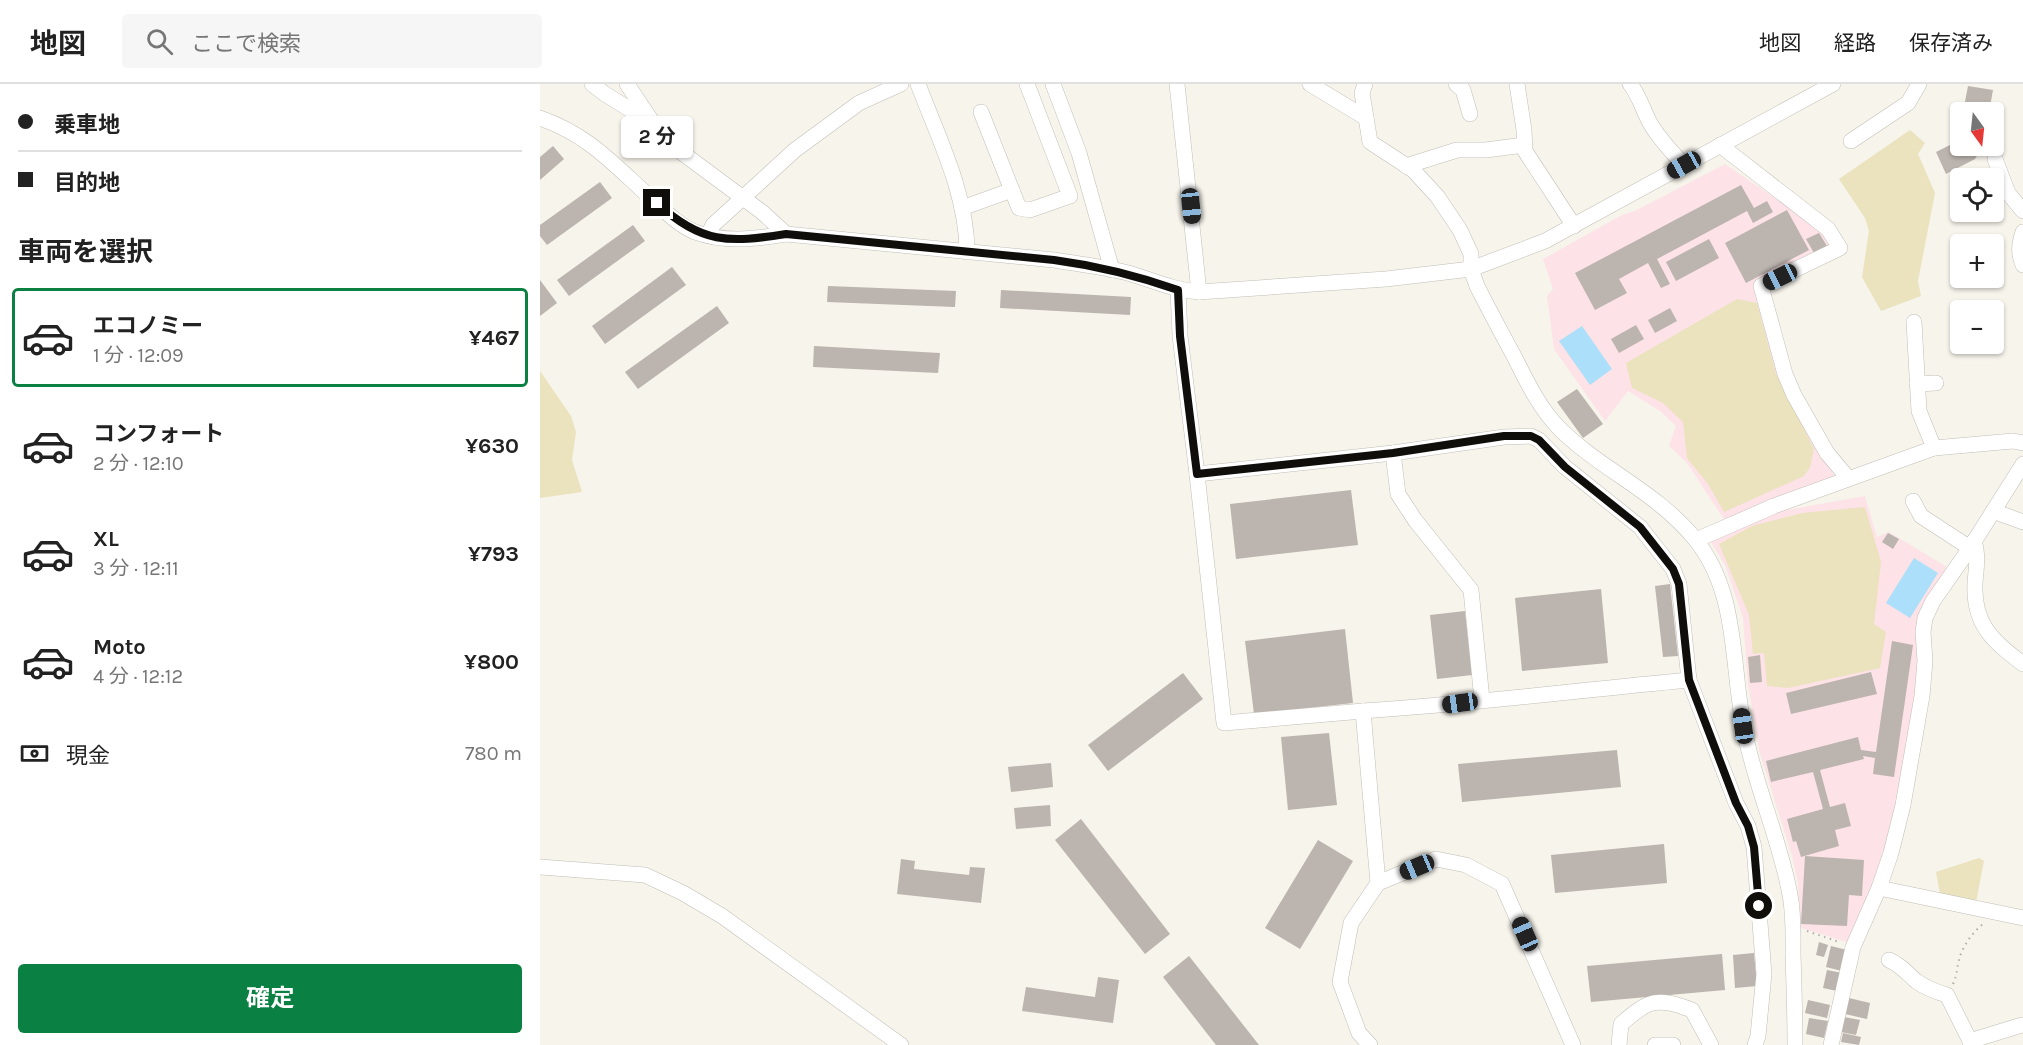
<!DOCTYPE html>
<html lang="ja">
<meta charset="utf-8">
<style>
body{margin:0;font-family:Karla,"Noto Sans JP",sans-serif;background:#f6f6f6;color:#222;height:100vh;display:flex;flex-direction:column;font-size:22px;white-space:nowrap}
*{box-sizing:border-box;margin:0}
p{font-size:20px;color:#767676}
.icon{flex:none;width:33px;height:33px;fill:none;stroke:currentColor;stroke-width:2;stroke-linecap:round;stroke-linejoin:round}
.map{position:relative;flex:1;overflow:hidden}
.sheet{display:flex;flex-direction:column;background:#fff;width:540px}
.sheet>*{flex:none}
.hud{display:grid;align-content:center;height:132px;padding:0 18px;background:#fff}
.needle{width:39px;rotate:165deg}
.controls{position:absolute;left:1410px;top:18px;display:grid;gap:12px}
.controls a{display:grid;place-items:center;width:54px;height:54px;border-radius:6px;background:#fff;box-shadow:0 2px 4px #0004;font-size:30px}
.end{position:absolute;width:27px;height:27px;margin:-14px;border:8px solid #0f0e0b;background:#fff;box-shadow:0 0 0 3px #fff}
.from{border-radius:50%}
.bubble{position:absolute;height:42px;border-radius:6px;background:#fff;box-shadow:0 2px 4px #0004;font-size:20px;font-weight:700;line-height:42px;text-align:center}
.car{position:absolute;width:18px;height:36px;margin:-18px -9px;border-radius:8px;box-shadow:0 0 4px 2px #0007;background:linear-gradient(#222 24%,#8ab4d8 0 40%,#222 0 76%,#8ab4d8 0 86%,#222 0)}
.hud b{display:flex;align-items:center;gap:21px;height:57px;font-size:22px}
.hud b+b{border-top:2px solid #e0e0e0}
.hud i{width:15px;height:15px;background:#222}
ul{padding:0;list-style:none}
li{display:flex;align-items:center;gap:18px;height:99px;margin:0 12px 9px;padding:0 6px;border:3px solid transparent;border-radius:6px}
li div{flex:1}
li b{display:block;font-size:22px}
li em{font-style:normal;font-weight:700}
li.selected{border-color:#0b8043}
li>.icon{width:54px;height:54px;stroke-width:1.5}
h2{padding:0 18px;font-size:27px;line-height:72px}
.pay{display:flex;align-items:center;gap:15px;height:66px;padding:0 18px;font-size:22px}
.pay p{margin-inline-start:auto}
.action{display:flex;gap:12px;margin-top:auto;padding:12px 18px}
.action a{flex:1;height:69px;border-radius:6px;background:#0b8043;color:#fff;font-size:24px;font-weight:700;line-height:69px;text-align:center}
header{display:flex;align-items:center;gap:36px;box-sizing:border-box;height:84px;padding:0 30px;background:#fff;border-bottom:2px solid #e0e0e0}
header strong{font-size:28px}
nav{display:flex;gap:33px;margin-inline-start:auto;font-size:21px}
.search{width:420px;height:54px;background:#f6f6f6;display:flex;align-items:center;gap:15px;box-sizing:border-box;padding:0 21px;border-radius:6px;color:#767676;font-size:22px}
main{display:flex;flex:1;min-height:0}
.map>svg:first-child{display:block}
.education{fill:#fde2e7}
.green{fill:#ebe2be}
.water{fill:#acdff9}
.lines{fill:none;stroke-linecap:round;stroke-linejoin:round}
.stream{stroke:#acdff9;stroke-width:4.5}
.building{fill:#bcb4ae}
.minor-casing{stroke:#c1beb6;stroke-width:16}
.path{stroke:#b0aea7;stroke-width:2;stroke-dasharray:1.5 4.5;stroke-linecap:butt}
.minor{stroke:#fff;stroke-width:15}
.route{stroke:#0f0e0b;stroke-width:8}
</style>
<header>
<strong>地図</strong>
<div class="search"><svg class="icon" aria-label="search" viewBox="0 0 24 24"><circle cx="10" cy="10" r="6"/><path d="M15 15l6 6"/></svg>ここで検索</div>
<nav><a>地図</a><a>経路</a><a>保存済み</a></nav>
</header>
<main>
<section class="sheet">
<div class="hud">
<b><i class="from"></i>乗車地</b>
<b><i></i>目的地</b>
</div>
<h2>車両を選択</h2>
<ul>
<li class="selected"><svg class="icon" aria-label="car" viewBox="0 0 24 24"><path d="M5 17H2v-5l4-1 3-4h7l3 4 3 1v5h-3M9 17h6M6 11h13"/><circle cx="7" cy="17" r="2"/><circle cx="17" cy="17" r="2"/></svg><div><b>エコノミー</b><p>1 分 · 12:09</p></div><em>¥467</em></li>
<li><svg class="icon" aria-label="car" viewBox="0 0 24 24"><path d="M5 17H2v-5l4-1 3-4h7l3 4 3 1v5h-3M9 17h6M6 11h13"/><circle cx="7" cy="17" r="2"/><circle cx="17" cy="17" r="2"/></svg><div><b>コンフォート</b><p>2 分 · 12:10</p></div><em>¥630</em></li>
<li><svg class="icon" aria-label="car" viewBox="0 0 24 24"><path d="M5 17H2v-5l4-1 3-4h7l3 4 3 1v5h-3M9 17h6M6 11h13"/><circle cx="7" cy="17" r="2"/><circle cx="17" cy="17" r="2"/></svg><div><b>XL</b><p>3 分 · 12:11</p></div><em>¥793</em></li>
<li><svg class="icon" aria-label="car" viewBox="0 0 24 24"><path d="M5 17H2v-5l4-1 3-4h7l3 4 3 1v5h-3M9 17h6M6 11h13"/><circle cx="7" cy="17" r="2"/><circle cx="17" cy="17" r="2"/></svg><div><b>Moto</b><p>4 分 · 12:12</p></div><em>¥800</em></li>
</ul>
<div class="pay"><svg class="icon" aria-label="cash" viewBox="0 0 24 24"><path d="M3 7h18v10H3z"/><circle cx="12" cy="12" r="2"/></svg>現金<p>780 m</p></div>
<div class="action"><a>確定</a></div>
</section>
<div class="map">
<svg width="1483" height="961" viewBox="0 0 1483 961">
<rect width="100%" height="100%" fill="#f6f4eb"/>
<g class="education">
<polygon points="1185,80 1283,147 1291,158 1288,165 1216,201 1254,323 1294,392 1184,435 1147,379 1129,362 1136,342 1120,327 1088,307 1065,337 1014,265 1007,212 1013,205 1003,175 1082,131 1095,127"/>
<polygon points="1325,412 1337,453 1349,448 1407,483 1383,522 1381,576 1360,705 1337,796 1310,859 1261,844 1258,799 1252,772 1219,666 1208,600 1203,534 1186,483 1169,455 1236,428"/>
</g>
<g class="green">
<polygon points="1370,46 1385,59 1378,70 1395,109 1378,197 1381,212 1341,227 1322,193 1329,147 1325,134 1299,95"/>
<polygon points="1197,215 1217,219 1236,290 1274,365 1270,383 1264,392 1184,428 1168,400 1147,374 1143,338 1123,319 1092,304 1086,279"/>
<polygon points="0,287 31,332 36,348 32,376 42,408 0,414"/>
<polygon points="1325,423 1341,478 1334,540 1346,548 1340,584 1248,604 1227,602 1224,569 1213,570 1209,531 1179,460 1212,442 1262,429"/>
<polygon points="1439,774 1444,777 1436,818 1401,815 1396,788"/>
</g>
<g class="water">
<polygon points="1042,242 1072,285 1050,301 1019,257"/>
<polygon points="1374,474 1398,489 1370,534 1346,519"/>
</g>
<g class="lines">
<g class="stream">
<polyline points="1454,54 1457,33"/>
<polyline points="1454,61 1456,73"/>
</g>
</g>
<g class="building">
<polygon points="1428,2 1453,6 1449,28 1423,28"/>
<polygon points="1419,48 1420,62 1443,62 1435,75 1406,90 1396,68 1418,57"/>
<polygon points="13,62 24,75 0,96 0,73"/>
<polygon points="60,98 72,114 7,161 0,152 0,141"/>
<polygon points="1201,101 1214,124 1227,117 1233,128 1213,139 1207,127 1117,175 1130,200 1121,204 1108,179 1079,195 1087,209 1055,226 1035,189"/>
<polygon points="1247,126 1269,166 1206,199 1185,159"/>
<polygon points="93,141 105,157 29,212 17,196"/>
<polygon points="1279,149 1287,162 1274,169 1266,155"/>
<polygon points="1169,155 1179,174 1136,197 1126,178"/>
<polygon points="132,183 146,201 65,260 52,242"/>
<polygon points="0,196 17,219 0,232"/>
<polygon points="288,202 416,207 415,223 287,218"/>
<polygon points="461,206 591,213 590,231 460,224"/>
<polygon points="177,222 189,239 98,305 85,288"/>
<polygon points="1130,224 1137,237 1115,249 1108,236"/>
<polygon points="1096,241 1104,255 1079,269 1071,255"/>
<polygon points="274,262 400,269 398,289 273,283"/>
<polygon points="1037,305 1063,340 1043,354 1017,318"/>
<polygon points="811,406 818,461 696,475 690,420"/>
<polygon points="1348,449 1359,455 1353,465 1342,458"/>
<polygon points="1130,500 1138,572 1123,573 1115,502"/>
<polygon points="1061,505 1068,579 982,587 975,514"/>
<polygon points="925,527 932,591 897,595 890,531"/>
<polygon points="805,545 813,619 714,630 705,557"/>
<polygon points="1352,557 1373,561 1354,693 1333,690 1335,674 1323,672 1324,675 1280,686 1290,723 1305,719 1311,742 1295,746 1299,762 1261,773 1256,757 1253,758 1247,735 1283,725 1273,688 1231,698 1226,677 1318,653 1321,666 1336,668"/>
<polygon points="1220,571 1222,598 1210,599 1208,573"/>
<polygon points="1331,588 1337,610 1251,630 1246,609"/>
<polygon points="643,589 663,615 568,687 548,661"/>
<polygon points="789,649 797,721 748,726 741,653"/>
<polygon points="1077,666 1081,703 922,718 918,680"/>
<polygon points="511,679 513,703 471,708 468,683"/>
<polygon points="510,721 511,742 476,745 474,724"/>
<polygon points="541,735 630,850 605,870 515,756"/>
<polygon points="778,756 813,777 760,865 725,844"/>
<polygon points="1124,760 1127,799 1015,809 1011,771"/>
<polygon points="1265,772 1324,776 1322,812 1309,811 1307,842 1261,840"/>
<polygon points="361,775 375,777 374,785 429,791 430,783 445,784 441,819 357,810"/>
<polygon points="1279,858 1288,861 1284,873 1276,871"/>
<polygon points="1291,862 1307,866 1302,887 1286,883"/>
<polygon points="1214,869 1217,902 1195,904 1193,871"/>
<polygon points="1182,870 1185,906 1051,918 1047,882"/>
<polygon points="649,872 719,961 676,961 623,893"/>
<polygon points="1287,886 1302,889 1297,907 1283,904"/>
<polygon points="558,893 579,896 573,939 482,927 486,903 555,913"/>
<polygon points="1309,914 1330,919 1327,935 1305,930"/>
<polygon points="1268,916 1290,921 1287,934 1265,929"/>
<polygon points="1304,933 1320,936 1316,951 1301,948"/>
<polygon points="1269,934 1288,937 1284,954 1266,950"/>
<polygon points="1303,949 1321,953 1319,961 1301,958"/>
</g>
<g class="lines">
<g class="minor-casing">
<g id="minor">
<polyline points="52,0 65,10 107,36"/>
<polyline points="87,0 113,39 141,68 222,128 246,150"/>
<path d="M 378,0 C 398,53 427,110 427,168"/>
<polyline points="513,0 539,69 572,186"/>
<polyline points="637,0 659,208"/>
<polyline points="770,0 826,34"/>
<path d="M 825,0 L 822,9 L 830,58 L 873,86 L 897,112 L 920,146 L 931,170 L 931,185 L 937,202 C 949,226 962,250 975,274 C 987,298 999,323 1018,343 C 1059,385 1116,407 1155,455 C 1199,509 1191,581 1204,645 C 1215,702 1240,755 1250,811 C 1254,831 1253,851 1253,870 C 1254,901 1255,931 1255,961"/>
<polyline points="916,0 923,6 930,30"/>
<polyline points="977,0 984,46 985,67 1034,142"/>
<path d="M 1090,0 C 1099,11 1103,26 1110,39 C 1119,55 1132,68 1144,81"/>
<polyline points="441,28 479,124 490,126 530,112 487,0"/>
<path d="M 0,34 C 49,51 74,81 111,114 C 124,126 138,141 155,148 C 185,159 215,155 246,150 L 514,176 C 539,180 564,183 588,189 C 612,196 633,206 659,208 L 846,195 L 931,185 L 1005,157 L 1293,0"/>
<polyline points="1311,57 1368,19 1379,0"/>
<polyline points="1180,61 1288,145 1300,164 1221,202 1245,290 1254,311 1287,369 1308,394"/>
<polyline points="1455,75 1468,109 1483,127"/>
<polyline points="866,82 917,66 946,66 984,61"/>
<polyline points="422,124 472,106"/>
<path d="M 1483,148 C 1479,160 1478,169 1483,181"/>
<polyline points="168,151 173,141 255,66 319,19 361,0"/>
<polyline points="638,206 640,252 657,390 684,639 823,627 838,799"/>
<polyline points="1374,238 1379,327 1394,364"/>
<polyline points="1377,300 1396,299"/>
<polyline points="853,369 858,410 875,436 931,506 942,616"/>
<polyline points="657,390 853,369 964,353 991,352 999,356 1025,383 1100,443 1133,485 1139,500 1149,596 1196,719 1208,742 1214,763 1224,890 1218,952 1215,961"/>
<polyline points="1373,417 1381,432 1430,464"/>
<polyline points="1453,427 1483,438"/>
<polyline points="1156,456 1234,422 1394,364 1473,357 1483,359"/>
<path d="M 1434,457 C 1439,471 1436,484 1435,499 C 1433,541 1453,557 1483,580"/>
<path d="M 823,627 C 932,620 1040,606 1149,596"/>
<polyline points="0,783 105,791 143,809 182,832 361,961"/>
<polyline points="1339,804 1483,834"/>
<path d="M 1349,876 C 1361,881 1367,889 1376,897 C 1386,904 1396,908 1407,911 L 1432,961"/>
<polyline points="1430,957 1482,941"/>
<polyline points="830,961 819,949 800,898 811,839 838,799 896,775 926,781 962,800 1033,961"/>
<path d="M 1079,961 L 1081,940 C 1110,915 1116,913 1152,926 L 1171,961"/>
<polyline points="1115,961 1133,961"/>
<polyline points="1291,961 1313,863 1339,804 1351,769 1363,721 1382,612 1385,577 1383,548 1385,534 1393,517 1430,464 1483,380"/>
</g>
</g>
<g class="path">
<polyline points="1267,847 1299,858"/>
<path d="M 1413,900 C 1418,888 1416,887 1419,876 C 1422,863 1432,849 1443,840"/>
</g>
<use href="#minor" class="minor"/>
</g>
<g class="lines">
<path class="route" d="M 117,119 C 161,160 189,159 246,150 L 514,176 C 559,182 595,191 638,206 L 640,252 L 657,390 L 853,369 L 964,352 L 991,352 L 999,356 L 1025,383 L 1100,443 L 1133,485 L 1139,500 L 1149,596 L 1196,719 L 1208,742 L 1214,763 L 1219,822"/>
</g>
</svg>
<div class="controls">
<a><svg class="needle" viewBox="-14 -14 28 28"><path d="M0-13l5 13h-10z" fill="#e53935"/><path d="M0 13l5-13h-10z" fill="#767676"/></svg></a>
<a><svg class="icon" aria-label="locate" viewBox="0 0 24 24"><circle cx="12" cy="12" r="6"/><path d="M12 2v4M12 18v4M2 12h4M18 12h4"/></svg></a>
<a>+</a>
<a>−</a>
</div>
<i class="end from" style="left:1219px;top:822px"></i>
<i class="end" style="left:117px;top:119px"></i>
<div class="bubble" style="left:81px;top:32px;width:72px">2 分</div>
<i class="car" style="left:1144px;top:81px;rotate:241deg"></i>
<i class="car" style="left:651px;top:122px;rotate:174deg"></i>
<i class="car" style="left:1240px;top:193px;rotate:244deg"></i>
<i class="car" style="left:920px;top:619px;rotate:262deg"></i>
<i class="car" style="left:1203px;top:642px;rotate:352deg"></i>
<i class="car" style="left:877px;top:783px;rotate:247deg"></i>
<i class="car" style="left:985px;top:850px;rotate:336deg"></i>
</div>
</main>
